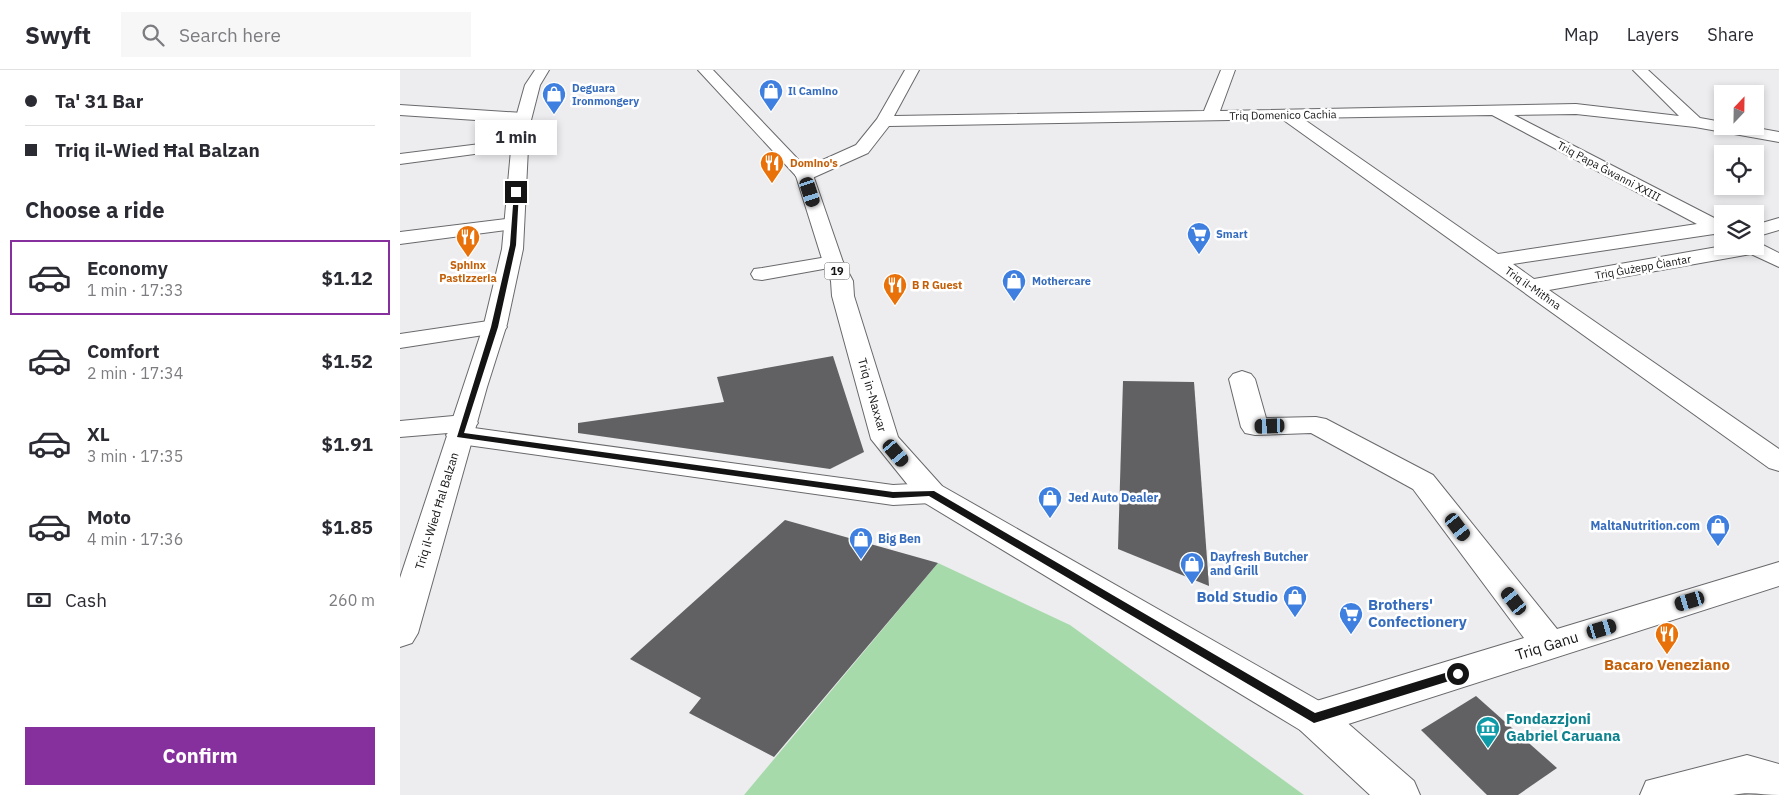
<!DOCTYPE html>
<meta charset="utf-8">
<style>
body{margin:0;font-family:"IBM Plex Sans",sans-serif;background:#f7f7f7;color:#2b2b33;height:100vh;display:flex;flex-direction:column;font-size:19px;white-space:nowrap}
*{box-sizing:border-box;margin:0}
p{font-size:16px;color:#7c7c81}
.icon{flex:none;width:28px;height:28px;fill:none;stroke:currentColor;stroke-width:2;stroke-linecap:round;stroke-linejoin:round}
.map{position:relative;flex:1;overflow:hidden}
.sheet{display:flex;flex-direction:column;background:#fff;width:400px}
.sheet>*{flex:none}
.guide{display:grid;align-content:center;height:110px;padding:0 25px;background:#fff}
.needle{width:32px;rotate:22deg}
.buttons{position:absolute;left:1314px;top:15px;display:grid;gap:10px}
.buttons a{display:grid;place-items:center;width:50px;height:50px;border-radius:0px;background:#fff;box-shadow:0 2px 8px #0003;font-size:25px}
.end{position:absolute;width:22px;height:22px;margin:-11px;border:6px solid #141415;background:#fff;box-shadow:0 0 0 2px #fff}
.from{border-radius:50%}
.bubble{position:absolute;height:35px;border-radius:0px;background:#fff;box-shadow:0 2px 8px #0003;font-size:16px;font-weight:700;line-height:35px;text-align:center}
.car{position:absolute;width:15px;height:30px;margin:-15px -8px;border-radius:6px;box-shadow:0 0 4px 1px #0007;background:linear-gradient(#222 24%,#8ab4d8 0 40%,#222 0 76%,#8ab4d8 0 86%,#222 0)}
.guide b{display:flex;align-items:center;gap:18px;height:48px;font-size:19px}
.guide b+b{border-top:1px solid #e1e1e2}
.guide i{width:12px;height:12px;background:#2b2b33}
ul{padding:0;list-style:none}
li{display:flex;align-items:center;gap:15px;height:75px;margin:0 10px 8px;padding:0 15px;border:2px solid transparent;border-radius:0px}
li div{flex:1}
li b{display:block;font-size:19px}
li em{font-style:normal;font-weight:700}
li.active{border-color:#86309e}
li>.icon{width:45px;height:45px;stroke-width:1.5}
h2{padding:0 25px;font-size:22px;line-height:60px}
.pay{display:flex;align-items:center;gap:12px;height:55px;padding:0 25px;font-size:19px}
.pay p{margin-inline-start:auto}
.cta{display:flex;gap:10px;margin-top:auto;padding:10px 25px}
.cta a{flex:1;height:58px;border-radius:0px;background:#86309e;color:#fff;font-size:20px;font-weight:700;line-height:58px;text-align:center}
header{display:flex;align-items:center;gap:30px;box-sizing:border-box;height:70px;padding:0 25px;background:#fff;border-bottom:1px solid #e1e1e2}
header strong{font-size:24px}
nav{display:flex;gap:28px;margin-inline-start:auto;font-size:18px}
.search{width:350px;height:45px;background:#f7f7f7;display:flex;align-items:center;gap:12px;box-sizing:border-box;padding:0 18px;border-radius:0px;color:#7c7c81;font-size:19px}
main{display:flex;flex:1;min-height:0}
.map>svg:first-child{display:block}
.green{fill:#a7daab}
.building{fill:#616062}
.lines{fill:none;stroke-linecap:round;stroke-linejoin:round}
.minor-casing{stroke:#69696c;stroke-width:2}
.major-casing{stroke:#69696c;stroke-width:2}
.minor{fill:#fff;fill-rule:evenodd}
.major{fill:#fff;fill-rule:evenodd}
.route{fill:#141415}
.labels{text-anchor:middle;stroke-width:5;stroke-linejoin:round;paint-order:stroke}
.far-shop-label{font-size:11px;font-weight:bold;fill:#366cbe;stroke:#fff;text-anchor:start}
.far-street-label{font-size:11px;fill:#141415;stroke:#fff}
.far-food-label{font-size:11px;font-weight:bold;fill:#c56008;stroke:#fff;text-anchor:start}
.shield{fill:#fff;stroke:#5a5a5b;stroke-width:1}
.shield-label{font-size:11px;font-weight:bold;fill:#141415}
.street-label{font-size:12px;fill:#141415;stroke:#fff}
.shop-label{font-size:12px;font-weight:bold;fill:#366cbe;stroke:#fff;text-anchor:start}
.near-shop-label{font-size:15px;font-weight:bold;fill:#366cbe;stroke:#fff;text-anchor:end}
.near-street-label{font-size:15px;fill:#141415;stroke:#fff}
.near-food-label{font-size:15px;font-weight:bold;fill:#c56008;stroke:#fff}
.near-culture-label{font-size:15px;font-weight:bold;fill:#0d838f;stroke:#fff;text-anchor:start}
</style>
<header>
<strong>Swyft</strong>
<div class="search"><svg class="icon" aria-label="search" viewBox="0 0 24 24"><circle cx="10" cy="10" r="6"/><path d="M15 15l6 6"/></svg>Search here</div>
<nav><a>Map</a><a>Layers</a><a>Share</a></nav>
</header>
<main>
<section class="sheet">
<div class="guide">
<b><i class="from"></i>Ta' 31 Bar</b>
<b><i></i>Triq il-Wied Ħal Balzan</b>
</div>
<h2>Choose a ride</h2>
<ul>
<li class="active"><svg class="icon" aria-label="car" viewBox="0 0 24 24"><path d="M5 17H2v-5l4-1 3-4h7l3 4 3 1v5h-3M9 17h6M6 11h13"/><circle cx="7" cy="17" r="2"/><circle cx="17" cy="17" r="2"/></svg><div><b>Economy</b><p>1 min · 17:33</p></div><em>$1.12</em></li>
<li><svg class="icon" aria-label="car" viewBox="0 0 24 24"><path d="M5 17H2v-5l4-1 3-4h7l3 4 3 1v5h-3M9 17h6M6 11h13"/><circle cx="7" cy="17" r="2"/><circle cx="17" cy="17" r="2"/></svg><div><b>Comfort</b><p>2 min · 17:34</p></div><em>$1.52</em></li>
<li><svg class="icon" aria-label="car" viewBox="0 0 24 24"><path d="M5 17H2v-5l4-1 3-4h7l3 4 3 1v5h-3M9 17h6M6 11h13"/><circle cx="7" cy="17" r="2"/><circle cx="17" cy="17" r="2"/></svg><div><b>XL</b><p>3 min · 17:35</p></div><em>$1.91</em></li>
<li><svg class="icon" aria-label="car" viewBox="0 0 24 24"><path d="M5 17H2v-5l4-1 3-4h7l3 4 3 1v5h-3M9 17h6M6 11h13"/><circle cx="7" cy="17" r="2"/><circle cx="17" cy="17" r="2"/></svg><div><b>Moto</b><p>4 min · 17:36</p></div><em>$1.85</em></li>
</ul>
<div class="pay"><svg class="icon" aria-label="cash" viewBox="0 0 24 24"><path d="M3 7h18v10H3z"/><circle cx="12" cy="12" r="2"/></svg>Cash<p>260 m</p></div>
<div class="cta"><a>Confirm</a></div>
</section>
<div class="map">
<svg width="1379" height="725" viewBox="0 0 1379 725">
<rect width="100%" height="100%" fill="#ededf0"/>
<polygon class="green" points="538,493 670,555 904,725 344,725"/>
<g class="building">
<polygon points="433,286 464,382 430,399 178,363 178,353 324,332 317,307"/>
<polygon points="723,311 794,312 809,516 718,479"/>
<polygon points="385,450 538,493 374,687 289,643 301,628 230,589"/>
<polygon points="1076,626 1157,698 1118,725 1087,725 1021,660"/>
</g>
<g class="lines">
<g class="minor-casing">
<g id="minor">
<path d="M 505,0 L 519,0 L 494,46 L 804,41 L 821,0 L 835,0 L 820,41 L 1176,34 L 1279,46 L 1233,0 L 1248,0 L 1300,48 L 1322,52 L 1322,56 L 1346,56 L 1379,62 L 1379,72 L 1295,57 L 1176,44 L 1114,45 L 1322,152 L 1322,166 L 1314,164 L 1113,194 L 1134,209 L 1323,176 L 1355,176 L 1355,171 L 1379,183 L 1379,197 L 1351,184 L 1149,220 L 1379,379 L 1379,401 L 1369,398 L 882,49 L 489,56 L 468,83 L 410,109 L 398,109 L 395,105 L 398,101 L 456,75 L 477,49 ZM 1092,45 L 1297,154 L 1098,184 L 902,48 Z"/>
<polygon points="0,35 123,43 131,48 123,53 0,45"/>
<polygon points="121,69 127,71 129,74 127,77 0,94 0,84"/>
<polygon points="114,148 121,150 124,154 121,158 0,174 0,162"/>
<polygon points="1379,148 1379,160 1355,167 1355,155"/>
<polygon points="433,186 440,188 443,192 440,196 362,210 354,209 351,204 354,199 362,198"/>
<polygon points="95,250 103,252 107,257 103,262 0,278 0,264"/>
<polygon points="842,301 851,304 855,309 866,348 916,347 926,349 1033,405 1157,559 1379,492 1379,516 914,665 900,660 895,648 900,636 1124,568 1013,419 911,363 855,365 845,363 841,357 829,309 833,304"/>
<polygon points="64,345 74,347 78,353 74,358 493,415 531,413 542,416 546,423 542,430 531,433 493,435 60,374 50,371 46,365 48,363 0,367 0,351"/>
<path d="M 1347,685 L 1379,694 L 1379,725 C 1363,725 1349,721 1333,725 L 1240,725 L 1246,711 Z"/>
</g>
</g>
<g class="major-casing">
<g id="major">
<polygon points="135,0 149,0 140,15 129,58 123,179 107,254 87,317 18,563 12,573 0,577 0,508 84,254 102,179 113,58 125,15"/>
<polygon points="298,0 313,0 413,105 443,192 453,211 454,226 498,367 542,416 928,636 1014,711 1020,725 970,725 900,660 520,430 471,369 432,226 431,211 423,192 396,106"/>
</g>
</g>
<use href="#minor" class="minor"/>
<use href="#major" class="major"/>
</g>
<polygon class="route" points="116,121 119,122 116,175 98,257 64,363 493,422 534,421 915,643 1058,599 1062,600 1062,607 914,653 529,426 493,428 57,367 91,257 110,175 114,122"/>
<defs>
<g id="shop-pin" transform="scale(1.25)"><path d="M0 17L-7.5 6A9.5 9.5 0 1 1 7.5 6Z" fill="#3f7fe0" stroke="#fff"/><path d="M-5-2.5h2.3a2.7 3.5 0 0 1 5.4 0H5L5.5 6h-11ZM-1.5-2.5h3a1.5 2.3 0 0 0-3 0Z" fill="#fff"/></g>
<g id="restaurant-pin" transform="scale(1.25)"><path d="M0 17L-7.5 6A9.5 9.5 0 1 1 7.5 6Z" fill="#e8710a" stroke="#fff"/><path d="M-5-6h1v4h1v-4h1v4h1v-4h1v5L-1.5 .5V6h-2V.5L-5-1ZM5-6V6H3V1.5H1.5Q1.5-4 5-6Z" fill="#fff"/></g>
<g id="supermarket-pin" transform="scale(1.25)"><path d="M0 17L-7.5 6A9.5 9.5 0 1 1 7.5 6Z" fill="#3f7fe0" stroke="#fff"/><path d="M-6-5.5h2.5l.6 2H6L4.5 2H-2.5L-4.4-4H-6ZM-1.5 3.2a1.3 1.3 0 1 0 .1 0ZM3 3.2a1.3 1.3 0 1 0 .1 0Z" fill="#fff"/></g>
<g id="museum-pin" transform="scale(1.25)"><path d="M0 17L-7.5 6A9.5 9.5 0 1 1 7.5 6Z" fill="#0f9aa8" stroke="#fff"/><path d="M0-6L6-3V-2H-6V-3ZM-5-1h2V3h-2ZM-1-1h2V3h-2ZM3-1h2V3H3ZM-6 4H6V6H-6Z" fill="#fff"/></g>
</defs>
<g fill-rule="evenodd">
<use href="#shop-pin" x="371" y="21"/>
<use href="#shop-pin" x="154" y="24"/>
<use href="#restaurant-pin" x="372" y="93"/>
<use href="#supermarket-pin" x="799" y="164"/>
<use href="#restaurant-pin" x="68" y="167"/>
<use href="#shop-pin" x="614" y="211"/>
<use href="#restaurant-pin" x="495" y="215"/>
<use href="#shop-pin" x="650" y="428"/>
<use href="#shop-pin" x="1318" y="456"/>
<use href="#shop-pin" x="461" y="469"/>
<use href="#shop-pin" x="792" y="494"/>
<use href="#shop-pin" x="895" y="527"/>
<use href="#supermarket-pin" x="951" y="544"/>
<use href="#restaurant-pin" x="1267" y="564"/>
<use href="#museum-pin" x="1088" y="658"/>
</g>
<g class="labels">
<g class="far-shop-label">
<text x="172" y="22">Deguara<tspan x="172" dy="13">Ironmongery</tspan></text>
<text x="388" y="25">Il Camino</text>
<text x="816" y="168">Smart</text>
<text x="632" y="215">Mothercare</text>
</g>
<g class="far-street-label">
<text transform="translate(883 45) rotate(-1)" y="4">Triq Domenico Cachia</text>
<text transform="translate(1209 101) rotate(28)" y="4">Triq Papa Ġwanni XXIII</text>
<text transform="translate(1243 197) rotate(-10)" y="4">Triq Ġużepp Ċiantar</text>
<text transform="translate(1133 218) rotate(35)" y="4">Triq il-Mitħna</text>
</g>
<g class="far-food-label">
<text x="390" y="97">Domino's</text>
<text x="68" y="199" text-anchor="middle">Sphinx<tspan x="68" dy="13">Pastizzeria</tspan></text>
<text x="512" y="219">B R Guest</text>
</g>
<rect class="shield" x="424.5" y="192.5" width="25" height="17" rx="4"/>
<g class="shield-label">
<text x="437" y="205">19</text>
</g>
<g class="street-label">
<text transform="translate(472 325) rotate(74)" y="4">Triq in-Naxxar</text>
<text transform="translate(37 441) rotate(-73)" y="4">Triq il-Wied Ħal Balzan</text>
</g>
<g class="shop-label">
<text x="668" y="432">Jed Auto Dealer</text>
<text x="1300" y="460" text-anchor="end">MaltaNutrition.com</text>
<text x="478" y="473">Big Ben</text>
<text x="810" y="491">Dayfresh Butcher<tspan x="810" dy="14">and Grill</tspan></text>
</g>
<g class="near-shop-label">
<text x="878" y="532">Bold Studio</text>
<text x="968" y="540" text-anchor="start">Brothers'<tspan x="968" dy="17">Confectionery</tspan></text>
</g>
<g class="near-street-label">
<text transform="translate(1147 576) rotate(-17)" y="5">Triq Ganu</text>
</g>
<g class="near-food-label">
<text x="1267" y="600">Bacaro Veneziano</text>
</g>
<g class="near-culture-label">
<text x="1106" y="654">Fondazzjoni<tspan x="1106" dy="17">Gabriel Caruana</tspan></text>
</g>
</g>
</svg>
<div class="buttons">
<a><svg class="needle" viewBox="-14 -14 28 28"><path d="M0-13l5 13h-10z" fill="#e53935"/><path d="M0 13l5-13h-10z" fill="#7c7c81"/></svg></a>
<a><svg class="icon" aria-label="locate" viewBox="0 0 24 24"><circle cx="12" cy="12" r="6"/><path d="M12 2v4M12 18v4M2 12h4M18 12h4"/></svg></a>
<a><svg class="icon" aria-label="layers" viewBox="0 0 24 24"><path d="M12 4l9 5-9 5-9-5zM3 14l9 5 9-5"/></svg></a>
</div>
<i class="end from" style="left:1058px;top:604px"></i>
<i class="end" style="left:116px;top:122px"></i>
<div class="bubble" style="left:75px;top:50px;width:82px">1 min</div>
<i class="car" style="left:410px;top:122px;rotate:162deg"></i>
<i class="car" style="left:870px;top:356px;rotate:268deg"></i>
<i class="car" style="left:496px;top:383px;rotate:140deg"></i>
<i class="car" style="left:1058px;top:457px;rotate:143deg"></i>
<i class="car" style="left:1114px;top:531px;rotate:323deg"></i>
<i class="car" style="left:1290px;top:531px;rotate:253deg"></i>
<i class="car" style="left:1202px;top:559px;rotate:73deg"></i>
</div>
</main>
